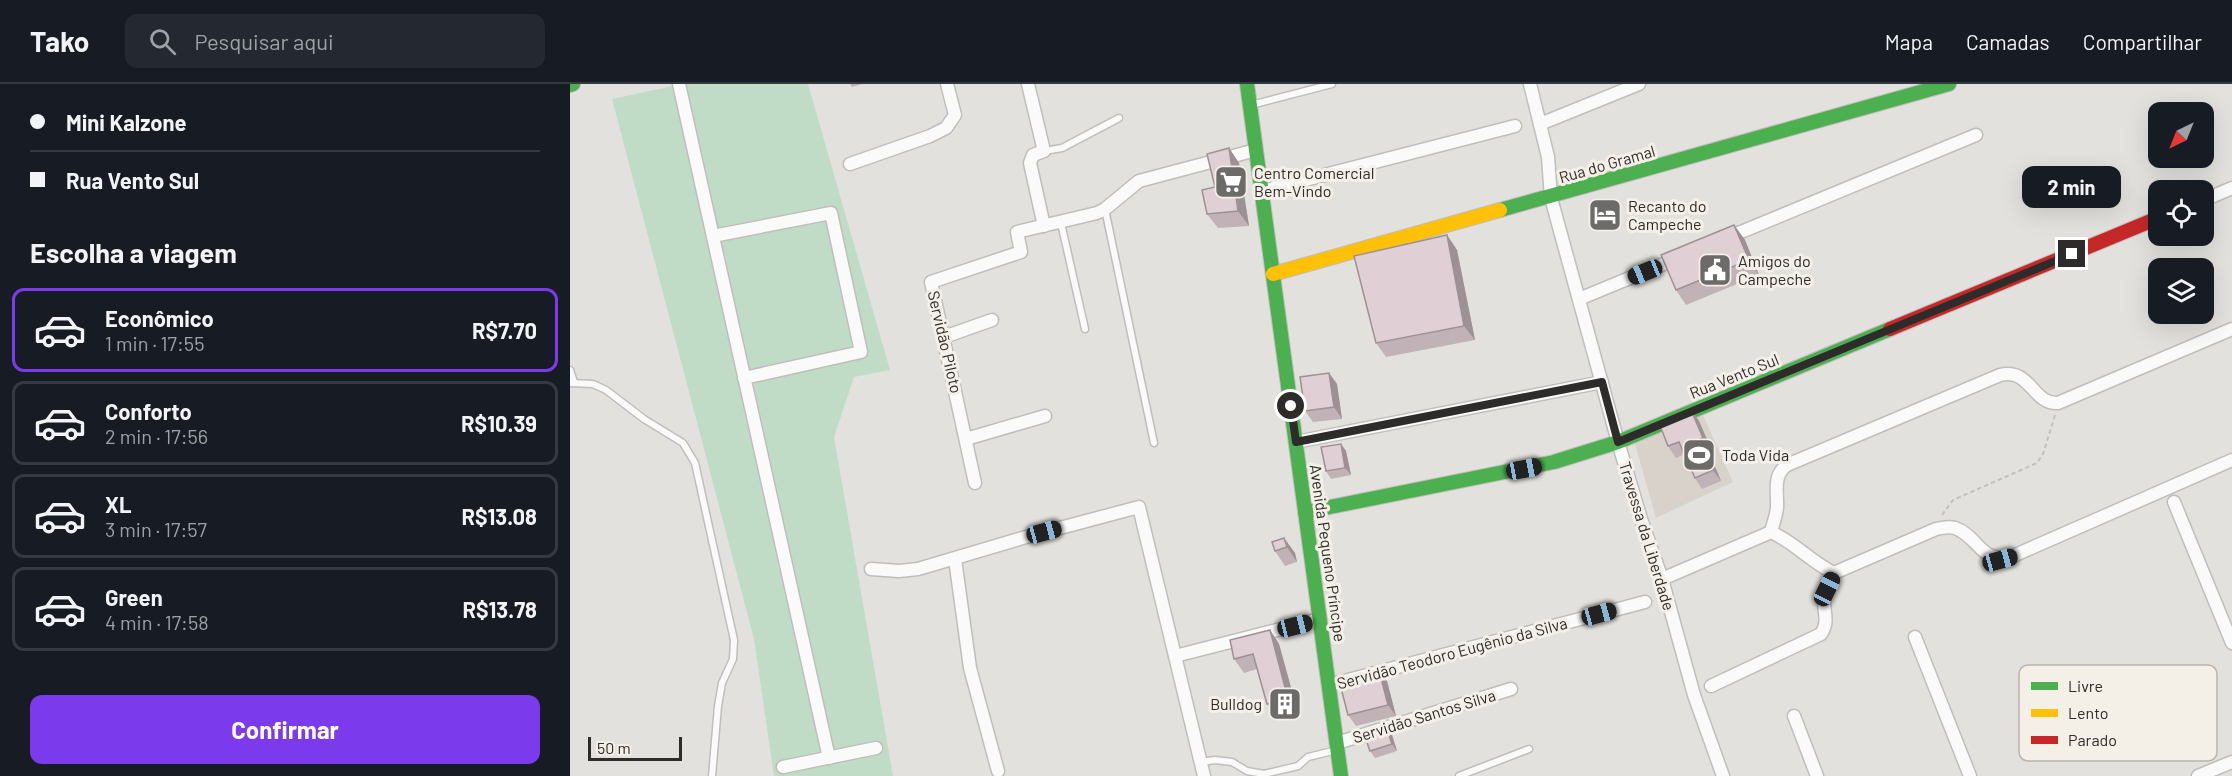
<!DOCTYPE html>
<html lang="pt">
<meta charset="utf-8">
<style>
body{margin:0;font-family:Barlow,sans-serif;background:#242831;color:#f1f3f6;height:100vh;display:flex;flex-direction:column;font-size:22px;white-space:nowrap}
*{box-sizing:border-box;margin:0}
p{font-size:20px;color:#9ea1a6}
.icon{flex:none;width:33px;height:33px;fill:none;stroke:currentColor;stroke-width:2;stroke-linecap:round;stroke-linejoin:round}
.map{position:relative;flex:1;overflow:hidden}
.sheet{display:flex;flex-direction:column;background:#171b24;width:570px}
.sheet>*{flex:none}
.top-card{display:grid;align-content:center;height:132px;padding:0 30px;background:#171b24}
.needle{width:39px;rotate:223deg}
.buttons{position:absolute;left:1578px;top:18px;display:grid;gap:12px}
.buttons a{display:grid;place-items:center;width:66px;height:66px;border-radius:12px;background:#171b24;box-shadow:0 6px 24px #0002;font-size:30px}
.scale{position:absolute;left:18px;bottom:15px;width:94px;box-sizing:border-box;padding-left:6px;border:3px solid #2e2c2a;border-top:0;font-size:16px;line-height:21px;white-space:nowrap;color:#2e2c2a;-webkit-text-stroke:4px #f4efe7;paint-order:stroke}
.end{position:absolute;width:27px;height:27px;margin:-14px;border:8px solid #2e2c2a;background:#fff;box-shadow:0 0 0 3px #fff}
.from{border-radius:50%}
.bubble{position:absolute;height:42px;border-radius:12px;background:#171b24;box-shadow:0 6px 24px #0002;font-size:20px;font-weight:700;line-height:42px;text-align:center}
.car{position:absolute;width:18px;height:36px;margin:-18px -9px;border-radius:8px;box-shadow:0 0 4px 2px #0007;background:linear-gradient(#222 24%,#8ab4d8 0 40%,#222 0 76%,#8ab4d8 0 86%,#222 0)}
.top-card b{display:flex;align-items:center;gap:21px;height:57px;font-size:22px}
.top-card b+b{border-top:2px solid #363941}
.top-card i{width:15px;height:15px;background:#f1f3f6}
ul{padding:0;list-style:none}
li{display:flex;align-items:center;gap:18px;height:84px;margin:0 12px 9px;padding:0 18px;border:3px solid #363941;border-radius:12px}
li div{flex:1}
li b{display:block;font-size:22px}
li em{font-style:normal;font-weight:700}
li.selected{border-color:#7c3aed}
li>.icon{width:54px;height:54px;stroke-width:1.5}
h2{padding:0 30px;font-size:27px;line-height:72px}
.primary-button{display:flex;gap:12px;margin-top:auto;padding:12px 30px}
.primary-button a{flex:1;height:69px;border-radius:12px;background:#7c3aed;color:#fff;font-size:24px;font-weight:700;line-height:69px;text-align:center}
header{display:flex;align-items:center;gap:36px;box-sizing:border-box;height:84px;padding:0 30px;background:#171b24;border-bottom:2px solid #363941}
header strong{font-size:28px}
nav{display:flex;gap:33px;margin-inline-start:auto;font-size:21px}
.search{width:420px;height:54px;background:#242831;display:flex;align-items:center;gap:15px;box-sizing:border-box;padding:0 21px;border-radius:12px;color:#9ea1a6;font-size:22px}
main{display:flex;flex:1;min-height:0}
.map>svg:first-child{display:block}
.built{fill:#d8d2ca}
.green{fill:#c0dcc6}
.lines{fill:none;stroke-linecap:round;stroke-linejoin:round}
.lane-casing{stroke:#c0bebb;stroke-width:9}
.street-casing{stroke:#c0bebb;stroke-width:15}
.fast-casing{stroke:#c0bebb;stroke-width:16}
.slow-casing{stroke:#c0bebb;stroke-width:16}
.jam-casing{stroke:#c0bebb;stroke-width:16}
.path{stroke:#c3c1c0;stroke-width:2;stroke-dasharray:4.5 3;stroke-linecap:butt}
.lane{stroke:#fbfafa;stroke-width:6}
.street{stroke:#fbfafa;stroke-width:12}
.fast{stroke:#4caf50;stroke-width:14}
.slow{stroke:#ffc107;stroke-width:14}
.jam{stroke:#c62828;stroke-width:14}
.wall{fill:#c1b2b7}
.shaded-wall{fill:#9d9195}
.building{fill:#e0cfd5;stroke:#9d9195;stroke-width:1.5}
.route{stroke:#2e2c2a;stroke-width:8}
.labels{text-anchor:middle;stroke-width:6;stroke-linejoin:round;paint-order:stroke}
.street-label{font-size:16px;fill:#2e2c2a;stroke:#f4efe7}
.poi-label{font-size:16px;fill:#2e2c2a;stroke:#f4efe7;text-anchor:start}
.key{fill:#f4efe7;stroke:#b9b4ae;stroke-width:1.5}
.key-label{font-size:16px;fill:#2e2c2a}
</style>
<header>
<strong>Tako</strong>
<div class="search"><svg class="icon" aria-label="search" viewBox="0 0 24 24"><circle cx="10" cy="10" r="6"/><path d="M15 15l6 6"/></svg>Pesquisar aqui</div>
<nav><a>Mapa</a><a>Camadas</a><a>Compartilhar</a></nav>
</header>
<main>
<section class="sheet">
<div class="top-card">
<b><i class="from"></i>Mini Kalzone</b>
<b><i></i>Rua Vento Sul</b>
</div>
<h2>Escolha a viagem</h2>
<ul>
<li class="selected"><svg class="icon" aria-label="car" viewBox="0 0 24 24"><path d="M5 17H2v-5l4-1 3-4h7l3 4 3 1v5h-3M9 17h6M6 11h13"/><circle cx="7" cy="17" r="2"/><circle cx="17" cy="17" r="2"/></svg><div><b>Econômico</b><p>1 min · 17:55</p></div><em>R$7.70</em></li>
<li><svg class="icon" aria-label="car" viewBox="0 0 24 24"><path d="M5 17H2v-5l4-1 3-4h7l3 4 3 1v5h-3M9 17h6M6 11h13"/><circle cx="7" cy="17" r="2"/><circle cx="17" cy="17" r="2"/></svg><div><b>Conforto</b><p>2 min · 17:56</p></div><em>R$10.39</em></li>
<li><svg class="icon" aria-label="car" viewBox="0 0 24 24"><path d="M5 17H2v-5l4-1 3-4h7l3 4 3 1v5h-3M9 17h6M6 11h13"/><circle cx="7" cy="17" r="2"/><circle cx="17" cy="17" r="2"/></svg><div><b>XL</b><p>3 min · 17:57</p></div><em>R$13.08</em></li>
<li><svg class="icon" aria-label="car" viewBox="0 0 24 24"><path d="M5 17H2v-5l4-1 3-4h7l3 4 3 1v5h-3M9 17h6M6 11h13"/><circle cx="7" cy="17" r="2"/><circle cx="17" cy="17" r="2"/></svg><div><b>Green</b><p>4 min · 17:58</p></div><em>R$13.78</em></li>
</ul>
<div class="primary-button"><a>Confirmar</a></div>
</section>
<div class="map">
<svg width="1662" height="692" viewBox="0 0 1662 692">
<rect width="100%" height="100%" fill="#e3e1dd"/>
<polygon class="built" points="1132,329 1163,398 1086,434 1065,360"/>
<polygon class="green" points="112,0 238,0 320,286 284,293 264,353 323,692 204,692 184,555 42,15"/>
<g class="lines">
<g class="lane-casing">
<g id="lane">
<polyline points="681,21 762,0"/>
<polyline points="474,67 492,64 549,34"/>
<polyline points="535,125 584,359"/>
<polyline points="491,139 515,245"/>
<polyline points="0,286 4,298"/>
<polyline points="0,299 23,300 36,306 74,335 113,359 125,379 164,556 163,575 152,599 148,622 142,692"/>
<polyline points="631,678 645,676 662,678 677,687 694,690 728,682 738,673 767,666"/>
<polyline points="889,692 959,665"/>
</g>
</g>
<g class="street-casing">
<g id="street">
<polyline points="109,0 259,674"/>
<polyline points="458,0 474,67 463,71 460,79 474,142"/>
<polyline points="960,0 978,73 981,114 1048,358 1071,435 1092,495 1124,611 1153,692"/>
<polyline points="970,40 1069,0"/>
<polyline points="280,80 360,52 376,44 385,31 377,0"/>
<polyline points="692,107 945,42"/>
<polyline points="1634,116 1662,104"/>
<polyline points="143,152 261,129 291,268 174,294"/>
<polyline points="1154,155 1406,51"/>
<polyline points="1009,215 1108,174"/>
<polyline points="374,253 422,236"/>
<polyline points="396,355 475,332"/>
<polyline points="726,358 1032,298"/>
<polyline points="405,399 361,198 451,168 447,148 527,129 535,125 569,97 686,66"/>
<polyline points="1604,418 1662,559"/>
<path d="M 1201,448 C 1203,440 1206,432 1207,424 C 1208,408 1202,392 1217,381 L 1430,291 C 1460,283 1463,321 1488,319 L 1662,245"/>
<polyline points="385,475 400,584 428,687"/>
<polyline points="301,485 329,487 348,485 456,453 569,423 605,572 750,535"/>
<path d="M 1092,495 L 1201,448 C 1224,458 1241,478 1264,489 L 1366,445 C 1373,444 1379,442 1385,444 C 1410,453 1410,481 1443,472 L 1662,376"/>
<polyline points="1345,553 1400,692"/>
<polyline points="605,572 634,692"/>
<polyline points="759,601 1075,518"/>
<path d="M 1141,602 L 1251,550 C 1259,538 1254,530 1254,517 C 1254,507 1260,498 1264,489"/>
<polyline points="1224,632 1247,692"/>
<polyline points="767,659 941,605"/>
<polyline points="213,683 306,664"/>
<polyline points="1628,692 1662,678"/>
</g>
</g>
<g class="fast-casing">
<g id="fast">
<polyline points="677,0 771,692"/>
<polyline points="0,1 3,0"/>
<polyline points="930,126 1379,0"/>
<polyline points="735,428 984,378 1048,358 1320,245"/>
</g>
</g>
<g class="slow-casing">
<polyline id="slow" points="703,190 930,126"/>
</g>
<g class="jam-casing">
<polyline id="jam" points="1320,245 1588,134"/>
</g>
<polyline class="path" points="1372,431 1383,416 1467,379 1473,370 1485,331"/>
<use href="#lane" class="lane"/>
<use href="#street" class="street"/>
<use href="#fast" class="fast"/>
<use href="#slow" class="slow"/>
<use href="#jam" class="jam"/>
</g>
<g class="wall">
<polygon points="280,0 292,0 282,3"/>
<polygon points="659,64 669,79 679,142 648,144 637,130"/>
<polygon points="1164,141 1175,156 1189,191 1116,221 1106,206"/>
<polygon points="877,151 887,166 905,256 816,273 806,259"/>
<polygon points="759,289 767,300 772,335 743,338 735,327"/>
<polygon points="1121,326 1129,337 1141,365 1138,366 1151,397 1132,405 1125,394 1115,370 1106,374 1098,362"/>
<polygon points="771,360 776,367 781,391 761,395 756,387"/>
<polygon points="714,454 725,469 727,478 715,482 705,467"/>
<polygon points="700,546 709,560 728,629 707,633 697,620 687,585 674,589 664,575"/>
<polygon points="817,597 826,632 786,642 778,631"/>
<polygon points="822,651 827,667 805,674 800,667"/>
</g>
<g class="shaded-wall">
<polygon points="659,64 669,79 679,142 668,127"/>
<polygon points="1164,141 1175,156 1189,191 1179,176"/>
<polygon points="877,151 887,166 905,256 894,242"/>
<polygon points="759,289 767,300 772,335 764,323"/>
<polygon points="1121,326 1129,337 1141,365 1133,354"/>
<polygon points="1130,355 1138,366 1151,397 1143,386"/>
<polygon points="771,360 776,367 781,391 775,384"/>
<polygon points="714,454 725,469 727,478 717,463"/>
<polygon points="700,546 709,560 728,629 718,615"/>
<polygon points="809,586 817,597 826,632 818,621"/>
<polygon points="816,643 822,651 827,667 822,660"/>
</g>
<g class="building">
<polygon points="659,64 668,127 637,130 632,106 645,103 637,70"/>
<polygon points="1164,141 1179,176 1106,206 1091,171"/>
<polygon points="877,151 894,242 806,259 784,172"/>
<polygon points="759,289 764,323 735,327 730,293"/>
<polygon points="1121,326 1133,354 1130,355 1143,386 1125,394 1109,358 1098,362 1089,339"/>
<polygon points="771,360 775,384 756,387 751,363"/>
<polygon points="714,454 717,463 705,467 702,458"/>
<polygon points="700,546 718,615 697,620 683,570 664,575 660,556"/>
<polygon points="809,586 818,621 778,631 769,596"/>
<polygon points="816,643 822,660 800,667 794,650"/>
</g>
<g class="lines">
<polyline class="route" points="721,322 726,358 1032,298 1048,358 1502,170"/>
</g>
<defs>
<g id="supermarket-square" transform="scale(1.725)"><rect x="-9" y="-9" width="18" height="18" rx="4" fill="#6d6b69" stroke="#f4efe7"/><path d="M-6-5.5h2.5l.6 2H6L4.5 2H-2.5L-4.4-4H-6ZM-1.5 3.2a1.3 1.3 0 1 0 .1 0ZM3 3.2a1.3 1.3 0 1 0 .1 0Z" fill="#fff"/></g>
<g id="hotel-square" transform="scale(1.725)"><rect x="-9" y="-9" width="18" height="18" rx="4" fill="#6d6b69" stroke="#f4efe7"/><path d="M-6-4.5h1.5V1H6V5H4.5V3h-9V5H-6ZM-4 0a1.8 1.8 0 1 1 3.6 0ZM.5 0V-2.5h3Q6-2.5 6 0Z" fill="#fff"/></g>
<g id="civic-square" transform="scale(1.725)"><rect x="-9" y="-9" width="18" height="18" rx="4" fill="#6d6b69" stroke="#f4efe7"/><path d="M-.6-6.5H3V-4.5H.6V-3L4-1V1h2V6H-6V1h2V-1L-.6-3ZM-1.2 2.5V6h2.4V2.5Z" fill="#fff"/></g>
<g id="stadium-square" transform="scale(1.725)"><rect x="-9" y="-9" width="18" height="18" rx="4" fill="#6d6b69" stroke="#f4efe7"/><path d="M0-5a6.5 5 0 1 0 0 10a6.5 5 0 1 0 0-10ZM-3.5-1.8h7v3.6h-7Z" fill="#fff"/></g>
<g id="building-square" transform="scale(1.725)"><rect x="-9" y="-9" width="18" height="18" rx="4" fill="#6d6b69" stroke="#f4efe7"/><path d="M-4-6H4V6H1V3H-1V6H-4ZM-2.5-4.3h1.7v1.8h-1.7ZM.8-4.3h1.7v1.8H.8ZM-2.5-1h1.7V.8h-1.7ZM.8-1h1.7V.8H.8Z" fill="#fff"/></g>
</defs>
<g fill-rule="evenodd">
<use href="#supermarket-square" x="661" y="98"/>
<use href="#hotel-square" x="1035" y="131"/>
<use href="#civic-square" x="1145" y="186"/>
<use href="#stadium-square" x="1129" y="371"/>
<use href="#building-square" x="715" y="620"/>
</g>
<g class="labels">
<g class="street-label">
<text transform="translate(1037 80) rotate(-16)" y="6">Rua do Gramal</text>
<text transform="translate(375 258) rotate(77)" y="6">Servidão Piloto</text>
<text transform="translate(1164 292) rotate(-22)" y="6">Rua Vento Sul</text>
<text transform="translate(1077 452) rotate(73)" y="6">Travessa da Liberdade</text>
<text transform="translate(758 469) rotate(82)" y="6">Avenida Pequeno Príncipe</text>
<text transform="translate(882 569) rotate(-15)" y="6">Servidão Teodoro Eugênio da Silva</text>
<text transform="translate(854 632) rotate(-17)" y="6">Servidão Santos Silva</text>
</g>
<g class="poi-label">
<text x="684" y="95">Centro Comercial<tspan x="684" dy="18">Bem-Vindo</tspan></text>
<text x="1058" y="128">Recanto do<tspan x="1058" dy="18">Campeche</tspan></text>
<text x="1168" y="183">Amigos do<tspan x="1168" dy="18">Campeche</tspan></text>
<text x="1152" y="377">Toda Vida</text>
<text x="692" y="626" text-anchor="end">Bulldog</text>
</g>
</g>
<rect x="1449" y="581" width="198" height="96" rx="9" class="key"/>
<rect x="1461" y="598" width="27" height="8" fill="#4caf50"/>
<rect x="1461" y="625" width="27" height="8" fill="#ffc107"/>
<rect x="1461" y="652" width="27" height="8" fill="#c62828"/>
<g class="key-label">
<text x="1498" y="608">Livre</text>
<text x="1498" y="635">Lento</text>
<text x="1498" y="662">Parado</text>
</g>
</svg>
<div class="buttons">
<a><svg class="needle" viewBox="-14 -14 28 28"><path d="M0-13l5 13h-10z" fill="#e53935"/><path d="M0 13l5-13h-10z" fill="#9ea1a6"/></svg></a>
<a><svg class="icon" aria-label="locate" viewBox="0 0 24 24"><circle cx="12" cy="12" r="6"/><path d="M12 2v4M12 18v4M2 12h4M18 12h4"/></svg></a>
<a><svg class="icon" aria-label="layers" viewBox="0 0 24 24"><path d="M12 4l9 5-9 5-9-5zM3 14l9 5 9-5"/></svg></a>
</div>
<div class="scale">50 m</div>
<i class="end from" style="left:721px;top:322px"></i>
<i class="end" style="left:1502px;top:170px"></i>
<div class="bubble" style="left:1452px;top:82px;width:99px">2 min</div>
<i class="car" style="left:1075px;top:188px;rotate:248deg"></i>
<i class="car" style="left:954px;top:385px;rotate:79deg"></i>
<i class="car" style="left:474px;top:448px;rotate:75deg"></i>
<i class="car" style="left:1430px;top:476px;rotate:75deg"></i>
<i class="car" style="left:1257px;top:505px;rotate:26deg"></i>
<i class="car" style="left:1029px;top:530px;rotate:75deg"></i>
<i class="car" style="left:725px;top:542px;rotate:76deg"></i>
</div>
</main>
